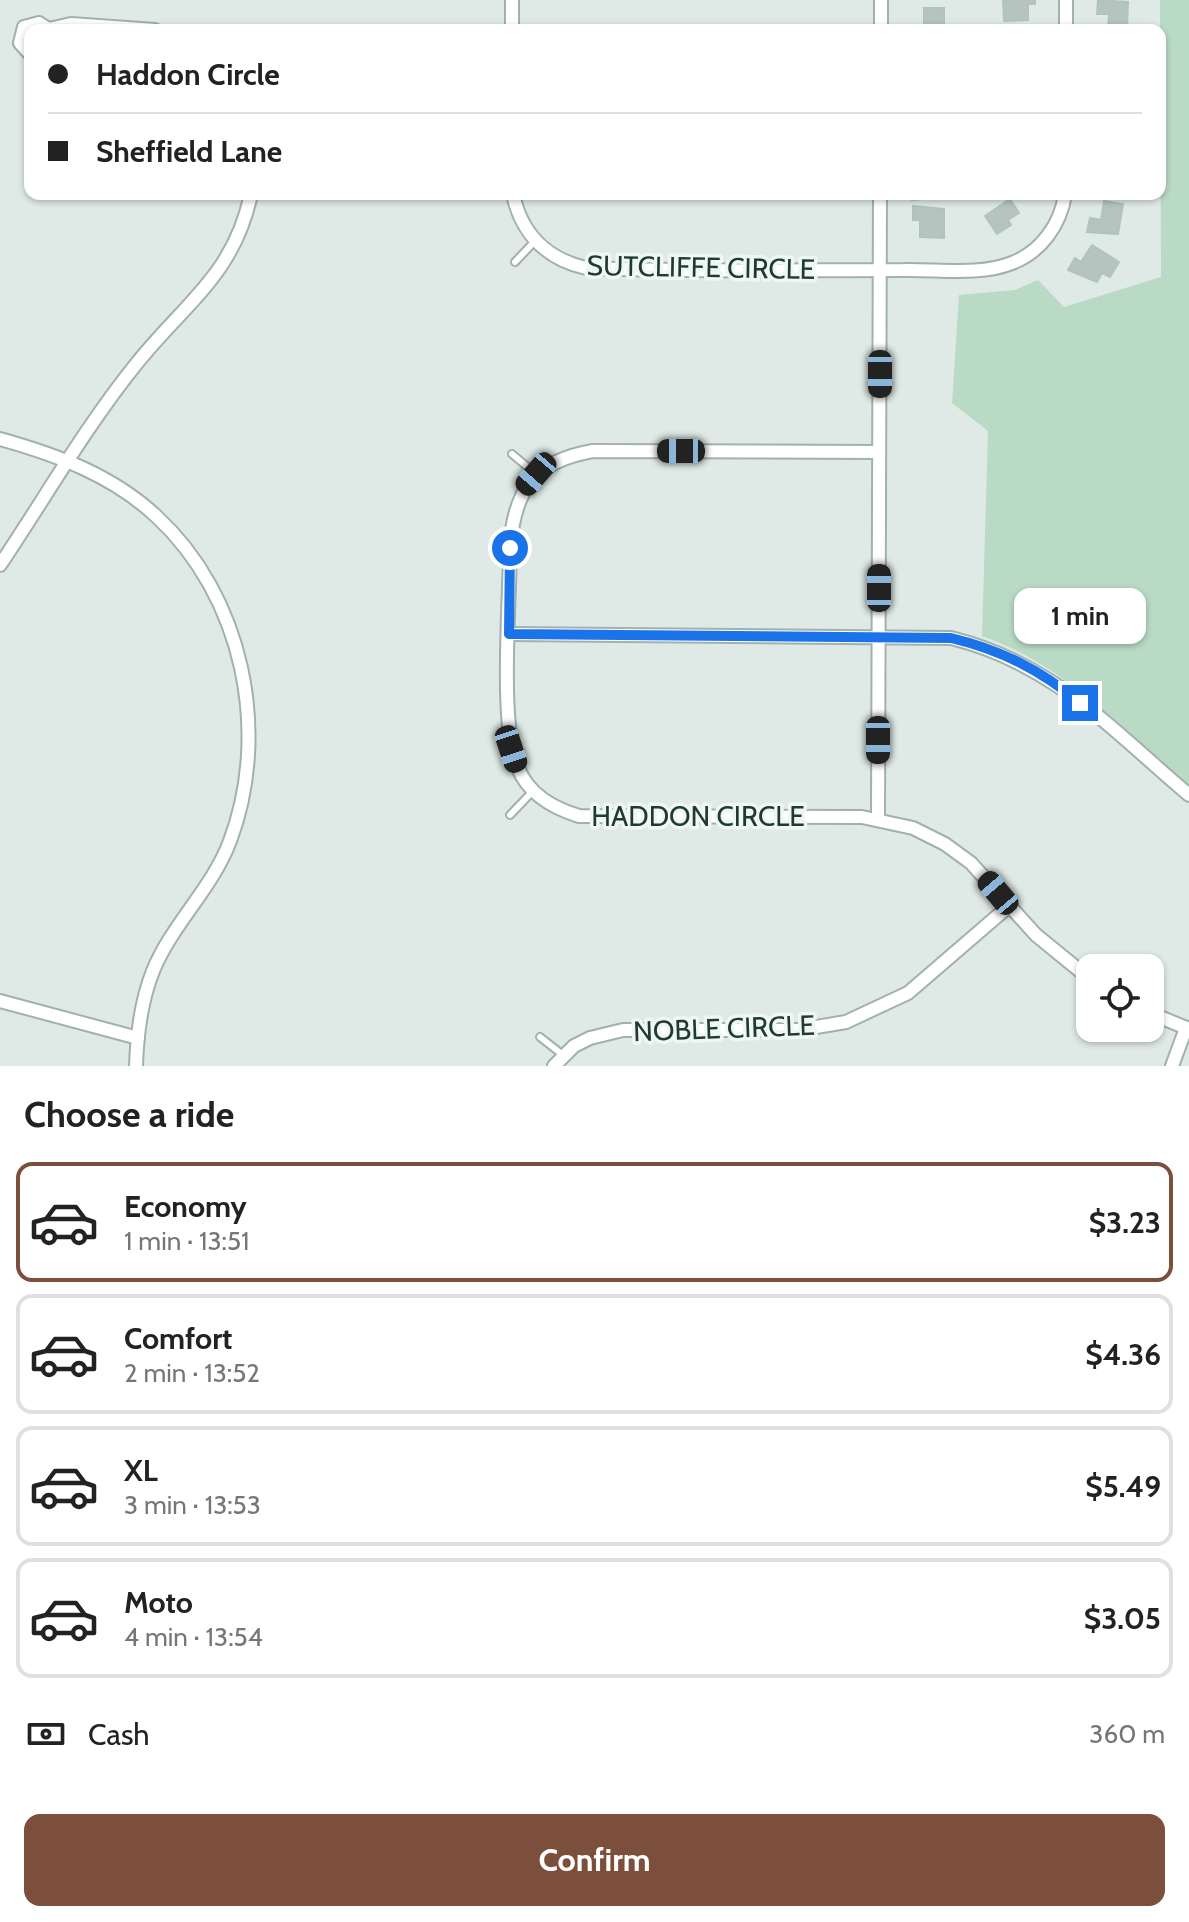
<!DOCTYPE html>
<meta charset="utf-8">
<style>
body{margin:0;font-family:Cabin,sans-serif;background:#f2f2f2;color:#222;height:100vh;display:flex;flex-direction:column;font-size:30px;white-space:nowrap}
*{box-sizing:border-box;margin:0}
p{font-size:26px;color:#767676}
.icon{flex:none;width:44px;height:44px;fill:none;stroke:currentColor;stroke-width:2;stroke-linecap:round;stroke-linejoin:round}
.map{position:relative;height:1066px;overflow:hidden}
.side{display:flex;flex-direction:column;background:#fff;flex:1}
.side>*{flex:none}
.guide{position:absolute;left:24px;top:24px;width:1142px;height:176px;border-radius:16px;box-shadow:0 2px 6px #0004;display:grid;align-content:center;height:176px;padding:0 24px;background:#fff}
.controls{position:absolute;left:1076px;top:954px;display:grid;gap:16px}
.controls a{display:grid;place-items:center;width:88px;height:88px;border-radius:16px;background:#fff;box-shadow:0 2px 6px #0004;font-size:40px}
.end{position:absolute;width:36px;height:36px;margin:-18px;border:10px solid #1a73e8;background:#fff;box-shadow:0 0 0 4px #fff}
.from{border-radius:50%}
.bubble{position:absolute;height:56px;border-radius:16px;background:#fff;box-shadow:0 2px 6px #0004;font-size:26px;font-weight:700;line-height:56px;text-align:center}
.car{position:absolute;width:24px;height:48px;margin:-24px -12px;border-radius:10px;box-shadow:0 0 6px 2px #0007;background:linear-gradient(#222 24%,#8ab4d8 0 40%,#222 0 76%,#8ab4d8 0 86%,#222 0)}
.guide b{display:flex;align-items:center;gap:28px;height:76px;font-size:30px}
.guide b+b{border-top:2px solid #e0e0e0}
.guide i{width:20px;height:20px;background:#222}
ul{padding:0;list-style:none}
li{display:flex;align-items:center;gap:24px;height:120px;margin:0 16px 12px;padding:0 8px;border:4px solid #e0e0e0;border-radius:16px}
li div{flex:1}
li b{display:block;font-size:30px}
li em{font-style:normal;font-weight:700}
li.current{border-color:#7c4f3c}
li>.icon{width:72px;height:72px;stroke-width:1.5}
h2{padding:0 24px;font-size:36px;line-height:96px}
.pay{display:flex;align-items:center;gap:20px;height:88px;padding:0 24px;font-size:30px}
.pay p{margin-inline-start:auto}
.primary-button{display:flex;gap:16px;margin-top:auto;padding:16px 24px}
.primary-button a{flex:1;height:92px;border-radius:16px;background:#7c4f3c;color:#fff;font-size:32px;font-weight:700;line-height:92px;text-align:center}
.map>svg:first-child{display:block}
.green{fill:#b9dac4}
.building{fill:#b5c4bf;stroke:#b2c3bd;stroke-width:2}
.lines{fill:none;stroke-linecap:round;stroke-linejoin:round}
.service-casing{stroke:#a2b1ad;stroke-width:10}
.minor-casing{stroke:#a2b1ad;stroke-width:16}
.service{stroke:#fff;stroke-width:6}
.minor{stroke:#fff;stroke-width:12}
.route{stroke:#1a73e8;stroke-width:10}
.labels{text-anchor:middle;stroke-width:7;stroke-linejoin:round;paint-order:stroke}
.street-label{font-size:28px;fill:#213934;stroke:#eff7f3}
</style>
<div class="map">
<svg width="1189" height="1066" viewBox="0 0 1189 1066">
<rect width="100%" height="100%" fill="#dfeae6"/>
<path class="green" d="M 1160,0 L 1189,0 L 1189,788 C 1117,728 1073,669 982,636 L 988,431 L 952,403 L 959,295 L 1015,290 L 1038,280 L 1064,307 L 1161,277 Z"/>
<g class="building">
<polygon points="1003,0 1035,0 1035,4 1028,4 1028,20 1004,21"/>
<polygon points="1098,0 1128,2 1127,30 1108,30 1109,14 1097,14"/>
<polygon points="924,8 944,8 944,30 914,30 914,26 924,27"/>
<polygon points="912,194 943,194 943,197 912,200"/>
<polygon points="1010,199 1019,213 1008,220 1011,225 997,234 985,216"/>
<polygon points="1104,201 1123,204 1118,234 1087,232 1090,218 1101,220"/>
<polygon points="913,206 944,209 944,238 920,237 920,220 913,220"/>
<polygon points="1092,245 1119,262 1110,277 1102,273 1097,282 1068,270 1075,258 1081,262"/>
</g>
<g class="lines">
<g class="service-casing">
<g id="service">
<polyline points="515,262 535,241"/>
<polyline points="512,454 536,474"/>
<polyline points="510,815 532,792"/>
<polyline points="540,1037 563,1055"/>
</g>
</g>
<g class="minor-casing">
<g id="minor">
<polyline points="49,29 71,24 155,30"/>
<polyline points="512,30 512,0"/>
<polyline points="881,30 881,0"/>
<polyline points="1066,30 1066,0"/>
<polyline points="30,54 20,43 24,27 39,23 50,30"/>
<path d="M 513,194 C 521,233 546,259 586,268 C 691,272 798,270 903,270 C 938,269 980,276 1012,263 C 1041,252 1061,224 1065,194"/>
<path d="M 0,439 C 57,455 112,475 156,516 C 243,596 271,732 230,841 C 212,889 172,924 153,971 C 141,1001 137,1034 136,1066"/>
<path d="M 879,452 L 593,451 C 534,461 514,490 510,548 C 510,598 499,728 518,768 C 529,795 553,808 579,816 L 862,817 L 913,828 L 945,844 L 971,863 L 1036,935 L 1090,979"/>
<path d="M 0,565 C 45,498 86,426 137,363 C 184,304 234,275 251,194"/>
<path d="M 509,634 L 951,638 C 1053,663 1111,729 1189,795"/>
<polyline points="878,819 880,194"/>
<polyline points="0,1001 138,1038"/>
<polyline points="1150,1013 1189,1029"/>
<polyline points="554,1066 574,1046 590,1038 623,1030 798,1030 846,1022 908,993 1009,906"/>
<polyline points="1172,1066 1186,1028"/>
</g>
</g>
<use href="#service" class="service"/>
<use href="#minor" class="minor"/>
</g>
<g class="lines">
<path class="route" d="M 510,548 L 509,634 L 951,638 C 1001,650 1041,670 1080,703"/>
</g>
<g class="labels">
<g class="street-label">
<text transform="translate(701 267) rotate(1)" y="10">SUTCLIFFE CIRCLE</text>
<text x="698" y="826">HADDON CIRCLE</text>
<text transform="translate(724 1028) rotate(-2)" y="10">NOBLE CIRCLE</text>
</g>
</g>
</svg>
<div class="controls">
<a><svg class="icon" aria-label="locate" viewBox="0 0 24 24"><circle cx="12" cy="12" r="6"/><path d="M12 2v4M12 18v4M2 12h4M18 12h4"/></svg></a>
</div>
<i class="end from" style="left:510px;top:548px"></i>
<i class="end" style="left:1080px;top:703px"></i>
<div class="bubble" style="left:1014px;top:588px;width:132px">1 min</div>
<i class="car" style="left:880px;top:374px;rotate:180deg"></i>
<i class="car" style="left:681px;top:451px;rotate:270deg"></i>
<i class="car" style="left:536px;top:474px;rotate:221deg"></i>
<i class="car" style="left:879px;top:588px;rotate:0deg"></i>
<i class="car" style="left:878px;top:740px;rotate:180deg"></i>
<i class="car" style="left:511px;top:749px;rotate:162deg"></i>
<i class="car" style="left:998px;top:893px;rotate:320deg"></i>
<div class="guide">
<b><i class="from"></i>Haddon Circle</b>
<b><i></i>Sheffield Lane</b>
</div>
</div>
<section class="side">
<h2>Choose a ride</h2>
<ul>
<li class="current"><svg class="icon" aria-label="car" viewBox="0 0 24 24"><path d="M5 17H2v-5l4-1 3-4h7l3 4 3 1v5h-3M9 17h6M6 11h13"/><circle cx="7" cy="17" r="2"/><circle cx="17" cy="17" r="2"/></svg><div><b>Economy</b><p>1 min · 13:51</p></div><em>$3.23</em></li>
<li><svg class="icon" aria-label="car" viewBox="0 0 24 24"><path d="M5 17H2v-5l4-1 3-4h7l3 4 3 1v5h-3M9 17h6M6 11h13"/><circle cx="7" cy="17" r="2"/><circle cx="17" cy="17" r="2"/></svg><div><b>Comfort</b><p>2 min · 13:52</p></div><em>$4.36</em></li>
<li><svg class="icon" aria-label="car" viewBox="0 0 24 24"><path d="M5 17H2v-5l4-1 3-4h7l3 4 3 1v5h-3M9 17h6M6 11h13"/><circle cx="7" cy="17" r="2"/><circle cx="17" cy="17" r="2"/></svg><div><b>XL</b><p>3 min · 13:53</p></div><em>$5.49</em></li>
<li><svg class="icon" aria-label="car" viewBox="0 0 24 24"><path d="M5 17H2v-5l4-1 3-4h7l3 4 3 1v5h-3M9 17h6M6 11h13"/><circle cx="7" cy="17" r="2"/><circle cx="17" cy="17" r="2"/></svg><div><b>Moto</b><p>4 min · 13:54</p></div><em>$3.05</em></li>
</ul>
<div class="pay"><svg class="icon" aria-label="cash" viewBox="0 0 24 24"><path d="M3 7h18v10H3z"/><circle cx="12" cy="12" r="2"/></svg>Cash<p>360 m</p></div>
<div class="primary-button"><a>Confirm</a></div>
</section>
